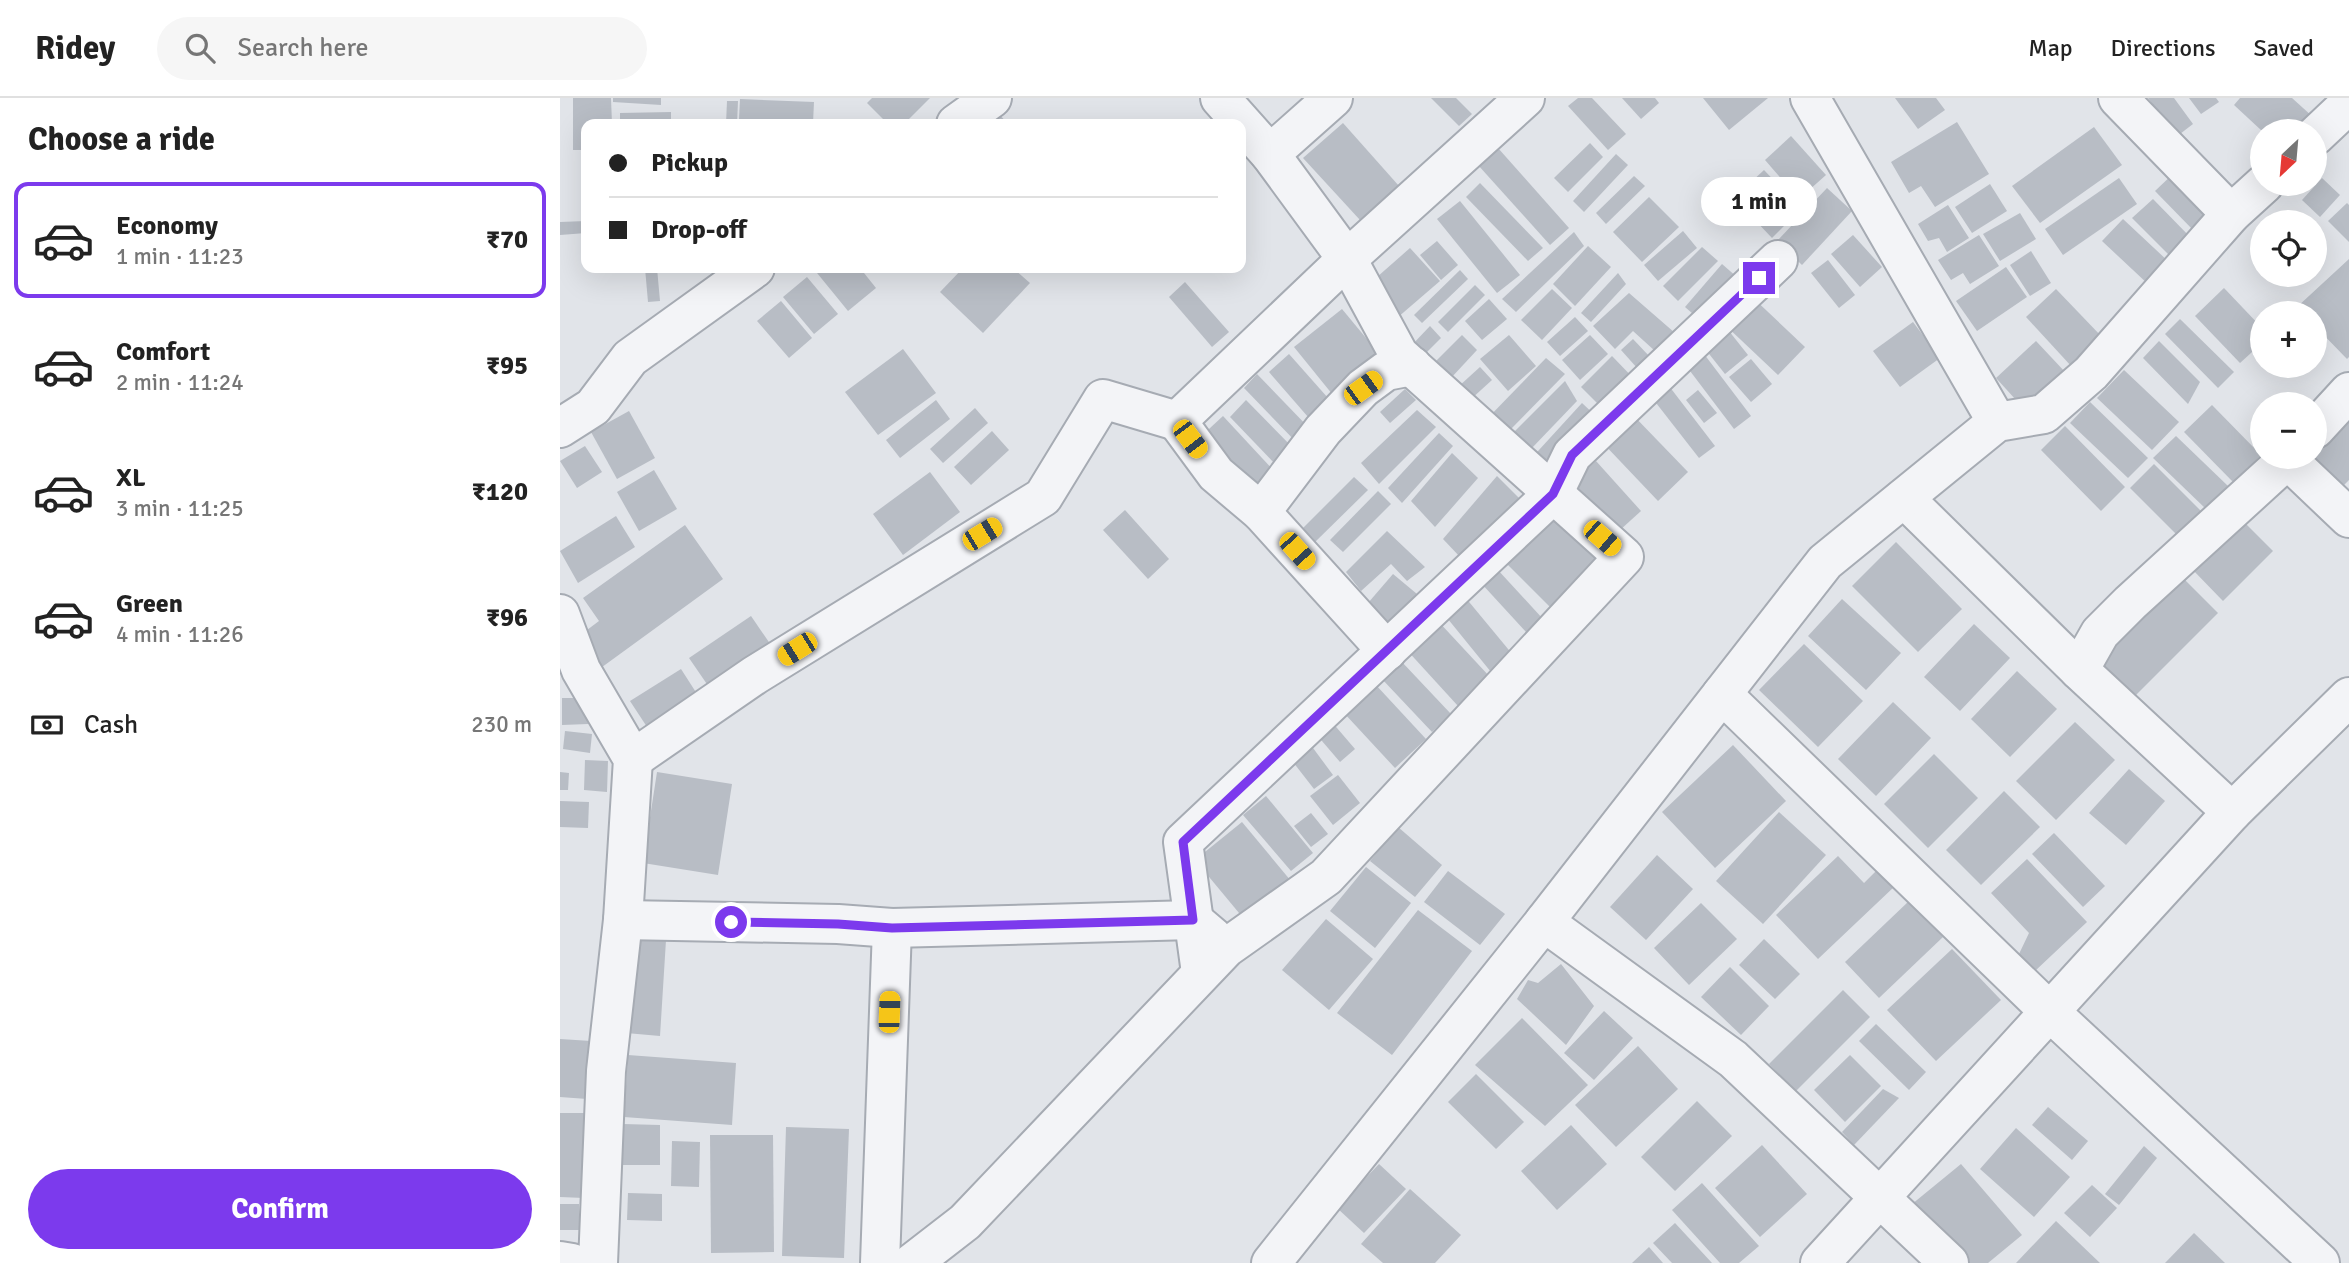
<!DOCTYPE html>
<meta charset="utf-8">
<style>
body{margin:0;font-family:Signika,sans-serif;background:#f6f6f6;color:#222;height:100vh;display:flex;flex-direction:column;font-size:26px;white-space:nowrap}
*{box-sizing:border-box;margin:0}
p{font-size:23px;color:#767676}
.icon{flex:none;width:38px;height:38px;fill:none;stroke:currentColor;stroke-width:2;stroke-linecap:round;stroke-linejoin:round}
.map{position:relative;flex:1;overflow:hidden}
.sheet{display:flex;flex-direction:column;background:#fff;width:560px}
.sheet>*{flex:none}
.top-card{position:absolute;left:21px;top:21px;width:665px;height:154px;border-radius:14px;box-shadow:0 7px 28px #0002;display:grid;align-content:center;height:154px;padding:0 28px;background:#fff}
.needle{width:46px;rotate:206deg}
.controls{position:absolute;left:1690px;top:21px;display:grid;gap:14px}
.controls a{display:grid;place-items:center;width:77px;height:77px;border-radius:50%;background:#fff;box-shadow:0 7px 28px #0002;font-size:35px}
.end{position:absolute;width:32px;height:32px;margin:-16px;border:9px solid #7c3aed;background:#fff;box-shadow:0 0 0 4px #fff}
.from{border-radius:50%}
.bubble{position:absolute;height:49px;border-radius:24px;background:#fff;box-shadow:0 7px 28px #0002;font-size:23px;font-weight:800;line-height:49px;text-align:center}
.car{position:absolute;width:21px;height:42px;margin:-21px -10px;border-radius:9px;box-shadow:0 0 5px 2px #0007;background:linear-gradient(#f5c518 24%,#345 0 40%,#f5c518 0 76%,#345 0 86%,#f5c518 0)}
.top-card b{display:flex;align-items:center;gap:24px;height:66px;font-size:26px}
.top-card b+b{border-top:2px solid #e0e0e0}
.top-card i{width:18px;height:18px;background:#222}
ul{padding:0;list-style:none}
li{display:flex;align-items:center;gap:21px;height:116px;margin:0 14px 10px;padding:0 14px;border:4px solid transparent;border-radius:14px}
li div{flex:1}
li b{display:block;font-size:26px}
li em{font-style:normal;font-weight:800}
li.on{border-color:#7c3aed}
li>.icon{width:63px;height:63px;stroke-width:1.5}
h2{padding:0 28px;font-size:32px;line-height:84px}
.pay{display:flex;align-items:center;gap:18px;height:77px;padding:0 28px;font-size:26px}
.pay p{margin-inline-start:auto}
.primary-button{display:flex;gap:14px;margin-top:auto;padding:14px 28px}
.primary-button a{flex:1;height:80px;border-radius:42px;background:#7c3aed;color:#fff;font-size:28px;font-weight:800;line-height:80px;text-align:center}
header{display:flex;align-items:center;gap:42px;box-sizing:border-box;height:98px;padding:0 35px;background:#fff;border-bottom:2px solid #e0e0e0}
header strong{font-size:33px}
nav{display:flex;gap:38px;margin-inline-start:auto;font-size:24px}
.search{width:490px;height:63px;background:#f6f6f6;display:flex;align-items:center;gap:18px;box-sizing:border-box;padding:0 24px;border-radius:38px;color:#767676;font-size:26px}
main{display:flex;flex:1;min-height:0}
.map>svg:first-child{display:block}
.building{fill:#b8bdc5}
.lines{fill:none;stroke-linecap:round;stroke-linejoin:round}
.street-casing{stroke:#a6abb3;stroke-width:42}
.street{stroke:#f3f4f7;stroke-width:38}
.route{stroke:#7c3aed;stroke-width:9}
</style>
<header>
<strong>Ridey</strong>
<div class="search"><svg class="icon" aria-label="search" viewBox="0 0 24 24"><circle cx="10" cy="10" r="6"/><path d="M15 15l6 6"/></svg>Search here</div>
<nav><a>Map</a><a>Directions</a><a>Saved</a></nav>
</header>
<main>
<section class="sheet">
<h2>Choose a ride</h2>
<ul>
<li class="on"><svg class="icon" aria-label="car" viewBox="0 0 24 24"><path d="M5 17H2v-5l4-1 3-4h7l3 4 3 1v5h-3M9 17h6M6 11h13"/><circle cx="7" cy="17" r="2"/><circle cx="17" cy="17" r="2"/></svg><div><b>Economy</b><p>1 min · 11:23</p></div><em>₹70</em></li>
<li><svg class="icon" aria-label="car" viewBox="0 0 24 24"><path d="M5 17H2v-5l4-1 3-4h7l3 4 3 1v5h-3M9 17h6M6 11h13"/><circle cx="7" cy="17" r="2"/><circle cx="17" cy="17" r="2"/></svg><div><b>Comfort</b><p>2 min · 11:24</p></div><em>₹95</em></li>
<li><svg class="icon" aria-label="car" viewBox="0 0 24 24"><path d="M5 17H2v-5l4-1 3-4h7l3 4 3 1v5h-3M9 17h6M6 11h13"/><circle cx="7" cy="17" r="2"/><circle cx="17" cy="17" r="2"/></svg><div><b>XL</b><p>3 min · 11:25</p></div><em>₹120</em></li>
<li><svg class="icon" aria-label="car" viewBox="0 0 24 24"><path d="M5 17H2v-5l4-1 3-4h7l3 4 3 1v5h-3M9 17h6M6 11h13"/><circle cx="7" cy="17" r="2"/><circle cx="17" cy="17" r="2"/></svg><div><b>Green</b><p>4 min · 11:26</p></div><em>₹96</em></li>
</ul>
<div class="pay"><svg class="icon" aria-label="cash" viewBox="0 0 24 24"><path d="M3 7h18v10H3z"/><circle cx="12" cy="12" r="2"/></svg>Cash<p>230 m</p></div>
<div class="primary-button"><a>Confirm</a></div>
</section>
<div class="map">
<svg width="1789" height="1165" viewBox="0 0 1789 1165">
<rect width="100%" height="100%" fill="#e1e4e9"/>
<g class="building">
<polygon points="13,0 51,0 52,26 26,26 26,52 13,52"/>
<polygon points="53,0 101,0 101,7 53,4"/>
<polygon points="312,0 370,0 344,26 328,26 307,5"/>
<polygon points="871,0 896,0 912,16 899,28"/>
<polygon points="1018,0 1032,0 1066,36 1048,52 1008,8"/>
<polygon points="1062,0 1095,0 1099,5 1081,21"/>
<polygon points="1143,0 1208,0 1169,32"/>
<polygon points="1335,0 1376,0 1385,12 1358,31"/>
<polygon points="1588,0 1614,0 1633,26 1616,39"/>
<polygon points="1629,0 1656,0 1659,4 1641,16"/>
<polygon points="1680,0 1732,0 1753,19 1739,33 1702,33 1674,7"/>
<polygon points="180,1 254,4 253,25 179,21"/>
<polygon points="167,3 178,3 177,26 166,26"/>
<polygon points="111,14 111,26 60,26 60,15"/>
<polygon points="439,16 448,26 428,26"/>
<polygon points="1397,24 1429,76 1375,109 1361,88 1349,95 1331,64"/>
<polygon points="783,25 839,88 800,122 743,60"/>
<polygon points="1534,29 1562,67 1480,125 1452,88"/>
<polygon points="1231,38 1266,77 1239,101 1205,62"/>
<polygon points="1030,45 1043,59 1008,94 994,80"/>
<polygon points="938,50 1009,130 990,147 918,67"/>
<polygon points="1056,56 1068,67 1024,114 1013,103"/>
<polygon points="1204,72 1241,111 1212,140 1174,100"/>
<polygon points="1615,74 1655,115 1635,134 1595,93"/>
<polygon points="1074,78 1085,88 1046,126 1036,115"/>
<polygon points="1559,80 1577,106 1503,157 1485,131"/>
<polygon points="1762,80 1780,97 1760,119 1742,102"/>
<polygon points="920,85 983,150 968,163 906,99"/>
<polygon points="1430,86 1447,113 1412,135 1395,109"/>
<polygon points="1267,90 1292,113 1242,167 1217,143"/>
<polygon points="1089,99 1119,129 1082,164 1053,134"/>
<polygon points="1593,101 1633,142 1613,161 1572,120"/>
<polygon points="900,103 960,177 937,195 877,121"/>
<polygon points="1787,105 1789,107 1789,144 1768,123"/>
<polygon points="1388,107 1409,140 1387,154 1379,140 1368,143 1358,126"/>
<polygon points="1460,115 1476,141 1440,163 1423,136"/>
<polygon points="1563,121 1610,165 1589,187 1542,143"/>
<polygon points="26,123 26,135 0,137 0,124"/>
<polygon points="1123,133 1137,150 1098,183 1084,167"/>
<polygon points="1014,134 1024,148 956,214 942,201"/>
<polygon points="1293,137 1322,169 1300,189 1271,156"/>
<polygon points="1419,137 1439,168 1410,186 1403,175 1391,182 1378,162"/>
<polygon points="877,143 898,167 881,182 860,157"/>
<polygon points="1028,148 1051,169 1015,208 993,186"/>
<polygon points="1142,149 1158,163 1118,203 1103,188"/>
<polygon points="850,150 880,183 837,220 808,187"/>
<polygon points="1471,153 1491,185 1470,198 1450,167"/>
<polygon points="1789,161 1789,259 1787,261 1755,228 1755,215 1743,215 1737,209"/>
<polygon points="1268,162 1295,197 1279,210 1251,175"/>
<polygon points="1162,166 1178,180 1140,222 1125,209"/>
<polygon points="1446,169 1467,199 1417,233 1396,203"/>
<polygon points="85,170 97,170 100,203 88,204"/>
<polygon points="253,170 300,170 316,190 288,213"/>
<polygon points="403,170 453,170 470,185 423,235 380,194"/>
<polygon points="900,172 908,181 862,225 854,217"/>
<polygon points="1058,175 1066,186 1031,224 1021,215"/>
<polygon points="247,179 278,216 254,236 223,199"/>
<polygon points="625,184 669,234 652,249 609,199"/>
<polygon points="915,187 925,197 888,234 878,224"/>
<polygon points="1664,190 1703,231 1703,244 1680,265 1635,218"/>
<polygon points="992,191 1012,210 982,242 961,222"/>
<polygon points="1496,191 1543,240 1512,269 1466,219"/>
<polygon points="1069,195 1115,235 1095,253 1073,233 1055,251 1033,228"/>
<polygon points="1190,197 1245,249 1218,277 1163,225"/>
<polygon points="929,201 947,221 922,242 905,223"/>
<polygon points="221,203 252,240 229,260 197,223"/>
<polygon points="782,211 825,263 777,302 734,249"/>
<polygon points="1015,219 1028,233 1000,258 987,244"/>
<polygon points="1620,221 1674,274 1658,290 1605,236"/>
<polygon points="1353,224 1380,260 1340,289 1313,253"/>
<polygon points="870,228 881,240 861,260 850,249"/>
<polygon points="1165,228 1188,257 1165,276 1142,247"/>
<polygon points="902,237 917,252 891,280 875,264"/>
<polygon points="949,237 976,268 948,293 920,261"/>
<polygon points="1030,237 1048,256 1020,282 1002,262"/>
<polygon points="1073,241 1090,259 1078,271 1061,252"/>
<polygon points="1476,243 1506,275 1466,313 1436,280"/>
<polygon points="1599,243 1640,284 1628,306 1583,260"/>
<polygon points="343,251 376,295 318,337 285,294"/>
<polygon points="1141,252 1191,318 1174,331 1124,265"/>
<polygon points="729,256 776,309 755,327 709,274"/>
<polygon points="1052,258 1078,285 1047,315 1021,289"/>
<polygon points="986,260 1005,276 950,332 924,324"/>
<polygon points="1191,261 1212,286 1191,304 1169,279"/>
<polygon points="920,269 932,282 910,302 898,289"/>
<polygon points="1564,272 1619,324 1592,352 1537,300"/>
<polygon points="697,276 752,333 738,346 684,290"/>
<polygon points="1005,283 1017,303 971,351 944,344"/>
<polygon points="1109,288 1155,348 1139,360 1093,301"/>
<polygon points="845,291 856,302 830,325 820,314"/>
<polygon points="1138,292 1157,315 1144,325 1126,302"/>
<polygon points="376,302 390,321 340,360 326,342"/>
<polygon points="686,302 736,353 719,370 670,319"/>
<polygon points="1530,304 1588,360 1568,380 1510,325"/>
<polygon points="1022,305 1039,321 985,379 968,364"/>
<polygon points="1652,307 1701,357 1673,384 1624,334"/>
<polygon points="1789,308 1789,382 1784,387 1759,378 1740,359 1755,359 1755,341"/>
<polygon points="415,310 428,325 383,365 370,351"/>
<polygon points="857,312 876,329 819,386 801,365"/>
<polygon points="69,313 95,360 57,381 31,334"/>
<polygon points="1071,315 1128,374 1098,403 1041,343"/>
<polygon points="663,318 714,373 685,398 636,343"/>
<polygon points="1505,328 1565,389 1541,413 1481,352"/>
<polygon points="432,333 449,352 411,387 394,369"/>
<polygon points="879,335 893,348 842,405 828,390"/>
<polygon points="1616,338 1668,388 1646,411 1593,360"/>
<polygon points="25,348 42,374 17,390 0,363"/>
<polygon points="892,355 918,380 875,429 851,403"/>
<polygon points="1036,363 1081,413 1049,442 1004,392"/>
<polygon points="1594,366 1641,413 1617,437 1570,390"/>
<polygon points="94,372 117,411 79,433 57,394"/>
<polygon points="370,374 400,414 343,457 313,416"/>
<polygon points="937,378 960,401 901,460 883,441"/>
<polygon points="794,379 808,392 752,447 739,434"/>
<polygon points="818,393 831,406 783,454 770,442"/>
<polygon points="990,410 1040,462 991,510 939,458"/>
<polygon points="565,412 609,461 588,481 543,432"/>
<polygon points="56,418 75,449 18,485 0,453"/>
<polygon points="1681,421 1713,453 1663,503 1631,470"/>
<polygon points="125,427 163,481 38,572 15,541 39,523 23,500"/>
<polygon points="827,433 865,469 847,483 831,466 801,493 786,474"/>
<polygon points="1336,444 1402,511 1358,554 1292,488"/>
<polygon points="937,471 983,521 967,535 921,485"/>
<polygon points="1616,473 1658,515 1573,600 1531,559"/>
<polygon points="833,476 863,501 824,537 802,512"/>
<polygon points="900,493 953,557 931,574 879,510"/>
<polygon points="1282,501 1341,555 1306,592 1248,538"/>
<polygon points="191,518 213,550 151,592 129,560"/>
<polygon points="877,522 930,579 898,608 845,550"/>
<polygon points="1414,526 1450,560 1400,613 1364,579"/>
<polygon points="1244,546 1303,603 1258,649 1199,592"/>
<polygon points="841,563 891,616 872,634 821,580"/>
<polygon points="121,571 139,599 89,632 70,603"/>
<polygon points="1457,573 1497,611 1450,659 1411,621"/>
<polygon points="815,586 866,641 835,670 784,615"/>
<polygon points="2,600 27,600 28,626 2,627"/>
<polygon points="1333,604 1371,640 1316,698 1278,661"/>
<polygon points="771,623 795,651 780,664 756,636"/>
<polygon points="1515,624 1555,662 1496,722 1456,683"/>
<polygon points="5,633 32,636 30,655 3,651"/>
<polygon points="1173,647 1226,703 1155,770 1102,714"/>
<polygon points="753,650 773,677 754,691 733,664"/>
<polygon points="1374,656 1418,700 1368,750 1324,706"/>
<polygon points="25,662 48,663 47,694 24,692"/>
<polygon points="1569,671 1605,703 1566,747 1529,715"/>
<polygon points="0,674 9,675 8,692 0,692"/>
<polygon points="97,674 172,686 158,777 83,765"/>
<polygon points="778,677 800,705 773,727 750,698"/>
<polygon points="1444,693 1480,729 1421,787 1386,752"/>
<polygon points="706,698 753,755 731,773 683,717"/>
<polygon points="0,703 29,704 28,730 0,729"/>
<polygon points="1219,714 1266,757 1203,826 1156,783"/>
<polygon points="751,715 768,736 751,749 734,728"/>
<polygon points="682,724 731,783 684,821 635,762"/>
<polygon points="838,729 882,767 855,799 810,763"/>
<polygon points="1494,735 1545,788 1523,809 1472,756"/>
<polygon points="1097,757 1133,791 1086,842 1050,809"/>
<polygon points="1278,758 1304,785 1318,771 1335,788 1258,861 1216,817"/>
<polygon points="1467,761 1527,824 1475,873 1459,856 1469,835 1431,795"/>
<polygon points="806,769 851,805 815,850 770,813"/>
<polygon points="888,773 945,816 920,847 864,804"/>
<polygon points="1349,803 1383,839 1319,900 1285,864"/>
<polygon points="1141,805 1177,841 1129,887 1094,850"/>
<polygon points="858,812 912,853 832,957 777,915"/>
<polygon points="766,821 813,861 769,912 722,872"/>
<polygon points="74,839 106,842 100,938 66,935"/>
<polygon points="1204,841 1240,876 1215,901 1179,867"/>
<polygon points="1392,851 1441,902 1376,963 1327,912"/>
<polygon points="1001,866 1034,908 1006,947 957,901 968,882 978,885"/>
<polygon points="1170,869 1209,908 1181,937 1141,899"/>
<polygon points="1283,892 1310,919 1236,993 1209,966"/>
<polygon points="1044,913 1073,940 1034,982 1004,955"/>
<polygon points="962,920 1028,987 985,1028 915,967"/>
<polygon points="1316,926 1366,974 1349,992 1299,943"/>
<polygon points="0,941 31,943 27,1001 0,999"/>
<polygon points="1078,948 1118,991 1056,1049 1015,1007"/>
<polygon points="68,957 176,965 172,1027 64,1019"/>
<polygon points="1290,957 1321,988 1285,1024 1254,992"/>
<polygon points="916,976 964,1024 936,1051 888,1004"/>
<polygon points="1323,991 1339,1000 1294,1047 1282,1034"/>
<polygon points="1137,1003 1172,1038 1115,1093 1081,1059"/>
<polygon points="1488,1009 1528,1043 1512,1062 1472,1027"/>
<polygon points="0,1015 25,1015 24,1100 0,1099"/>
<polygon points="63,1026 100,1027 100,1067 63,1067"/>
<polygon points="1011,1027 1047,1066 997,1112 961,1073"/>
<polygon points="226,1029 289,1031 284,1160 222,1158"/>
<polygon points="1456,1030 1510,1079 1474,1119 1420,1071"/>
<polygon points="150,1037 213,1037 214,1154 151,1155"/>
<polygon points="112,1043 140,1044 139,1089 111,1088"/>
<polygon points="1202,1047 1247,1096 1200,1139 1155,1090"/>
<polygon points="1584,1048 1597,1060 1559,1107 1545,1096"/>
<polygon points="819,1066 846,1091 804,1135 777,1110"/>
<polygon points="1401,1066 1462,1137 1428,1165 1391,1165 1346,1111"/>
<polygon points="1142,1085 1199,1148 1179,1165 1160,1165 1112,1112"/>
<polygon points="1532,1087 1557,1110 1530,1139 1504,1115"/>
<polygon points="850,1091 901,1137 875,1165 823,1165 801,1146"/>
<polygon points="68,1095 102,1096 102,1123 67,1122"/>
<rect x="0" y="1106" width="19" height="26"/>
<polygon points="1496,1123 1540,1165 1456,1165"/>
<polygon points="1115,1125 1152,1165 1112,1165 1093,1145"/>
<polygon points="1634,1135 1665,1165 1605,1165"/>
<polygon points="1089,1149 1103,1165 1072,1165"/>
</g>
<g class="lines">
<g class="street-casing">
<g id="street">
<polyline points="660,0 710,56"/>
<polyline points="1250,0 1437,324"/>
<polyline points="1558,0 1671,116"/>
<polyline points="396,26 432,0"/>
<polyline points="1755,38 1789,6"/>
<polyline points="0,330 33,309 70,260 195,170"/>
<polyline points="1755,331 1789,294"/>
<polyline points="1728,362 1789,420"/>
<polyline points="1344,400 1519,572 1672,714"/>
<polyline points="701,414 656,376 617,323 787,161 965,0"/>
<polyline points="0,516 21,572 73,661 63,822 46,973 38,1165"/>
<polyline points="827,553 701,414 763,332 803,290 826,273 852,268"/>
<polyline points="1519,572 1540,535 1570,505 1730,359"/>
<polyline points="1162,596 1489,913 1760,1165"/>
<polyline points="73,661 195,577 483,399 543,301 617,323"/>
<polyline points="63,822 278,826 332,830 633,822 653,839"/>
<polyline points="984,824 1265,464 1437,324 1484,316 1531,275 1671,116 1704,86"/>
<polyline points="641,875 623,744 993,396 1012,357 1218,162"/>
<polyline points="0,1163 12,1165"/>
<polyline points="320,1165 332,830"/>
<polyline points="352,1165 405,1124 666,850 766,779 1064,459 839,257 787,161 710,56 773,0"/>
<polyline points="711,1165 984,824 1173,961 1389,1165"/>
<polyline points="1260,1165 1672,714 1789,599"/>
</g>
</g>
<use href="#street" class="street"/>
</g>
<g class="lines">
<polyline class="route" points="171,824 278,826 332,830 633,822 623,744 993,396 1012,357 1199,180"/>
</g>
</svg>
<div class="controls">
<a><svg class="needle" viewBox="-14 -14 28 28"><path d="M0-13l5 13h-10z" fill="#e53935"/><path d="M0 13l5-13h-10z" fill="#767676"/></svg></a>
<a><svg class="icon" aria-label="locate" viewBox="0 0 24 24"><circle cx="12" cy="12" r="6"/><path d="M12 2v4M12 18v4M2 12h4M18 12h4"/></svg></a>
<a>+</a>
<a>−</a>
</div>
<i class="end from" style="left:171px;top:824px"></i>
<i class="end" style="left:1199px;top:180px"></i>
<div class="bubble" style="left:1141px;top:79px;width:116px">1 min</div>
<i class="car" style="left:803px;top:290px;rotate:54deg"></i>
<i class="car" style="left:630px;top:341px;rotate:143deg"></i>
<i class="car" style="left:422px;top:436px;rotate:59deg"></i>
<i class="car" style="left:1042px;top:440px;rotate:131deg"></i>
<i class="car" style="left:737px;top:453px;rotate:138deg"></i>
<i class="car" style="left:237px;top:551px;rotate:238deg"></i>
<i class="car" style="left:329px;top:914px;rotate:2deg"></i>
<div class="top-card">
<b><i class="from"></i>Pickup</b>
<b><i></i>Drop-off</b>
</div>
</div>
</main>
